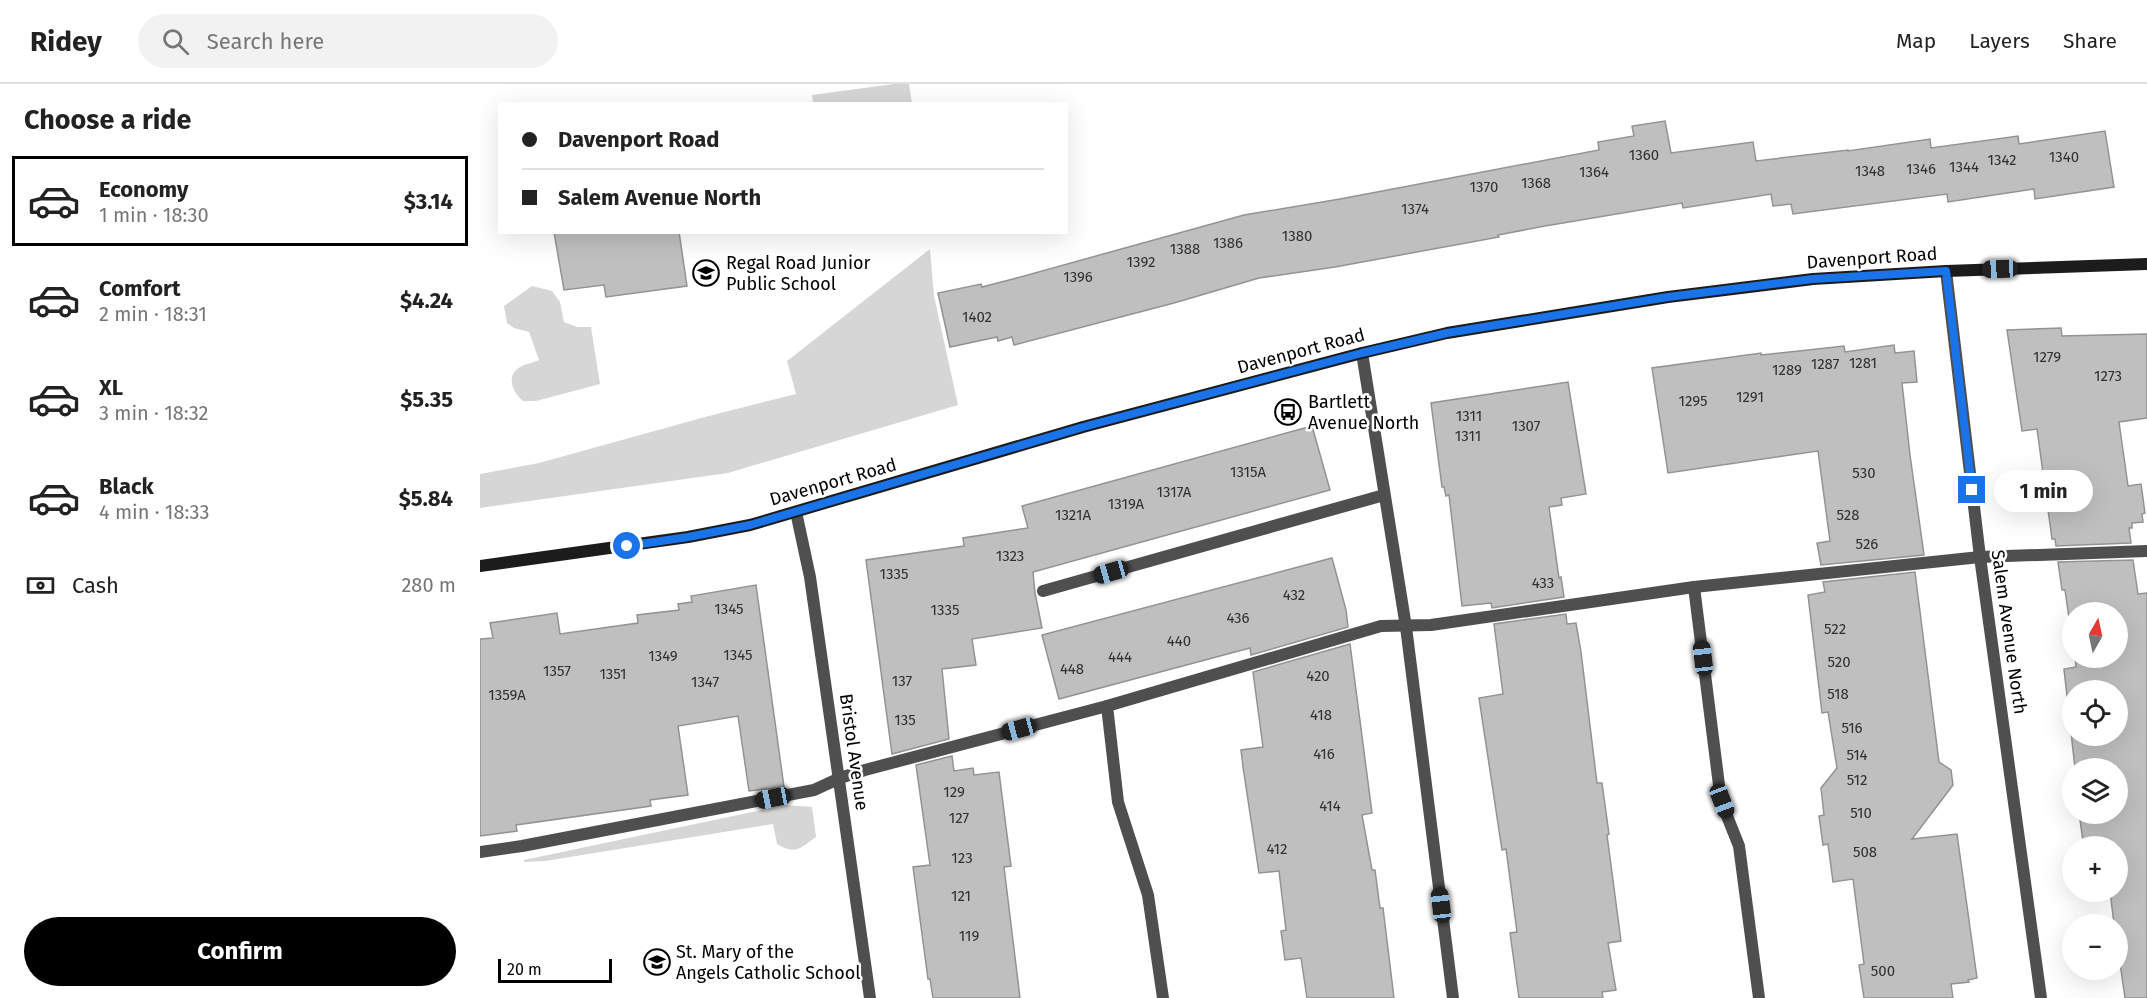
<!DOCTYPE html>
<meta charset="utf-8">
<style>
body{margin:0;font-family:"Fira Sans",sans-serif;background:#f2f2f2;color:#222;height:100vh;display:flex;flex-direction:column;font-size:22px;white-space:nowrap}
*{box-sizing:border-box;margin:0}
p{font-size:20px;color:#767676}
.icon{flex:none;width:33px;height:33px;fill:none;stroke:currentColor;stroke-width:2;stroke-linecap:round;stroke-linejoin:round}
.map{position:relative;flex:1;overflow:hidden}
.side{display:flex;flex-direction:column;background:#fff;width:480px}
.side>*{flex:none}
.banner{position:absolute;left:18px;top:18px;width:570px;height:132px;border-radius:0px;box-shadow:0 6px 24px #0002;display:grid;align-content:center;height:132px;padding:0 24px;background:#fff}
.needle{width:39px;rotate:9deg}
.tools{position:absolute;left:1582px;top:518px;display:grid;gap:12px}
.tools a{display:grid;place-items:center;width:66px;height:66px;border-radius:50%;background:#fff;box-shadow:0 6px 24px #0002;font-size:30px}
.scale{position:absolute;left:18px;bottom:15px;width:114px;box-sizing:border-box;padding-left:6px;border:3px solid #000;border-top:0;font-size:16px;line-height:21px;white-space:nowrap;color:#000;-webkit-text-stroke:4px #fff;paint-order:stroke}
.end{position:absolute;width:27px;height:27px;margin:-14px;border:8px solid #1a73e8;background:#fff;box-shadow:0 0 0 3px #fff}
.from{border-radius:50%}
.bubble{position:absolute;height:42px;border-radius:21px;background:#fff;box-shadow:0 6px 24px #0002;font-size:20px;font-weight:700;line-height:42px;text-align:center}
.car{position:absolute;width:18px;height:36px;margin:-18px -9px;border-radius:8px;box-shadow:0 0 4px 2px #0007;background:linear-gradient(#222 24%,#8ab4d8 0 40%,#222 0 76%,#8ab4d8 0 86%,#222 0)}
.banner b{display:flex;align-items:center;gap:21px;height:57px;font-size:22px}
.banner b+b{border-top:2px solid #e0e0e0}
.banner i{width:15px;height:15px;background:#222}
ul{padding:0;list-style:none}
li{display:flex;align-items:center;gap:18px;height:90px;margin:0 12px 9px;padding:0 12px;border:3px solid transparent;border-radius:0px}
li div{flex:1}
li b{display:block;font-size:22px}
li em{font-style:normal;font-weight:700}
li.selected{border-color:#000}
li>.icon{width:54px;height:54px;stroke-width:1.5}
h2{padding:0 24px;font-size:27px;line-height:72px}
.pay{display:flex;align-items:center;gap:15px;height:66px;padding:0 24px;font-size:22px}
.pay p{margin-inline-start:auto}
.cta{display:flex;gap:12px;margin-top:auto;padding:12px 24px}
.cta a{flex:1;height:69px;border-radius:36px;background:#000;color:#fff;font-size:24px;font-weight:700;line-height:69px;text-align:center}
header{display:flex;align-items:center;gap:36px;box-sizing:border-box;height:84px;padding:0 30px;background:#fff;border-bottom:2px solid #e0e0e0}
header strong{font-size:28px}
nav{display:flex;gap:33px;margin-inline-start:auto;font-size:21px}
.search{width:420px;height:54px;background:#f2f2f2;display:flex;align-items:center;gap:15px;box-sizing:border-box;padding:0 21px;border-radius:33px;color:#767676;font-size:22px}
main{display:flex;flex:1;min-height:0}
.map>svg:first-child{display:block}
.green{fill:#d6d6d6}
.building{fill:#bfbfbf;stroke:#939393;stroke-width:1.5;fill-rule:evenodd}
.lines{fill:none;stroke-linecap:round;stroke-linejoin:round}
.lane{stroke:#4f4f4f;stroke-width:12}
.street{stroke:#4f4f4f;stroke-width:12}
.secondary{stroke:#1c1c1c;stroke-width:12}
.route{stroke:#1a73e8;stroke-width:8}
.labels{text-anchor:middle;stroke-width:5;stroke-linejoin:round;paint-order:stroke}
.number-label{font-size:15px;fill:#303030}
.street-label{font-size:18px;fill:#000;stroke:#fff}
.poi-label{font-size:18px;fill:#000;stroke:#fff;text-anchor:start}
</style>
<header>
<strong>Ridey</strong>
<div class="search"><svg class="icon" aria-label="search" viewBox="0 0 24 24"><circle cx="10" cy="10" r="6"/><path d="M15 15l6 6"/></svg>Search here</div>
<nav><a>Map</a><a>Layers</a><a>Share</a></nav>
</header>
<main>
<section class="side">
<h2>Choose a ride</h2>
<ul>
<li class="selected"><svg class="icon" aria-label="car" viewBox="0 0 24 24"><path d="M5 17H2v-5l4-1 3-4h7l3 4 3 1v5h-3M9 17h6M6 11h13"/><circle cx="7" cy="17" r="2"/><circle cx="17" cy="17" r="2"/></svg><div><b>Economy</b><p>1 min · 18:30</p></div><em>$3.14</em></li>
<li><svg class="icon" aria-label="car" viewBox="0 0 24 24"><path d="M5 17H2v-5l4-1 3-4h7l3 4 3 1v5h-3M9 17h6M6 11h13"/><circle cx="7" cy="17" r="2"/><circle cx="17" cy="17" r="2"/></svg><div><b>Comfort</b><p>2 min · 18:31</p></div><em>$4.24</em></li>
<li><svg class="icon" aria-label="car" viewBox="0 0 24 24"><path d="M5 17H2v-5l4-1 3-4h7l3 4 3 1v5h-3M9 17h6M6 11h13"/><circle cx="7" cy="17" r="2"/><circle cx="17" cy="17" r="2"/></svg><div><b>XL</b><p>3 min · 18:32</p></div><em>$5.35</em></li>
<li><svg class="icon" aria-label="car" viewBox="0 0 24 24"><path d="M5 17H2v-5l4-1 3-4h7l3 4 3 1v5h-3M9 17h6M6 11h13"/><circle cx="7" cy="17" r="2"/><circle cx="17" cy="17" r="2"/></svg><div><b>Black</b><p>4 min · 18:33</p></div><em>$5.84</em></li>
</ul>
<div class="pay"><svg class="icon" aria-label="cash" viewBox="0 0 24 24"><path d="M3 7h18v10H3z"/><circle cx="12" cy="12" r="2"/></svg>Cash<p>280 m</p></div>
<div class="cta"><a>Confirm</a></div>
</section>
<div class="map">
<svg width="1667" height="914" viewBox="0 0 1667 914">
<rect width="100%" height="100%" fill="#fff"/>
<g class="green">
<polygon points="414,0 429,0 432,19 333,19 332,11"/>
<polygon points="450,165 454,212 478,321 248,389 0,424 0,390 59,379 225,333 316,310 307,277"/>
<path d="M 52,202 L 72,207 L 80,218 L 84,238 L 97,243 L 111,243 L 120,300 L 56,317 L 43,317 C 33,309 25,292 40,283 C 45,280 53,279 59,276 L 49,248 L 34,244 L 27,239 L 24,222 Z"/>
<path d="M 305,721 L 332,723 L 336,753 C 319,765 316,771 297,760 L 293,740 L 65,777 L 44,778 L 44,776 Z"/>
</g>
<g class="building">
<polygon points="1185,37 1191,69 1273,58 1276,77 1368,66 1368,67 1450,55 1451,64 1538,52 1539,60 1625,47 1634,103 1555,115 1554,105 1468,118 1467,110 1313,130 1311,120 1293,122 1291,110 1203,124 1202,119 1065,142 1018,151 1019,153 855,183 779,194 694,219 534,261 532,253 518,257 517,253 470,263 458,209 501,200 502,203 533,195 764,131 860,115 1119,66 1118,58 1154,52 1152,42"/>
<polygon points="74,148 199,148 207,202 126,213 124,201 84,206"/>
<polygon points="1581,244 1582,252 1667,250 1667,334 1639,338 1648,402 1661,400 1665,429 1662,430 1663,438 1652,439 1652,444 1649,444 1651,459 1576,462 1575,455 1572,455 1557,345 1542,347 1527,246"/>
<polygon points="1414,261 1415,269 1434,267 1437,298 1422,299 1430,371 1444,471 1341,481 1337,459 1350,457 1338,367 1188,389 1172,284 1281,269 1281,271 1364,262 1365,268"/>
<polygon points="1088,298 1106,410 1081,414 1082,421 1069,423 1079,494 1081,493 1084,513 1012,524 1011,519 982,522 969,411 966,412 964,403 962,403 951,319"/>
<polygon points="832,342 850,406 553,488 555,509 562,544 492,555 496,581 462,585 469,655 412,670 386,476 484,462 483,454 548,444 542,422"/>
<polygon points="852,474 866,526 868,543 771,571 770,564 579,615 562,551"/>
<path d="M 1653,476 L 1658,510 L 1667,509 L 1667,914 L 1645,914 L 1638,865 L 1638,840 L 1634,840 L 1630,807 L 1638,807 L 1638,762 L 1623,762 L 1622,756 L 1618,757 L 1617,754 L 1603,757 L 1599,729 L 1638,729 L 1638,684 L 1595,684 L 1584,585 L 1596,583 L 1595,573 L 1638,573 L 1638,528 L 1593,528 L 1593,562 L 1585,506 L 1582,506 L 1578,478 ZM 1593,606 L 1638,606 L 1638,651 L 1593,651 Z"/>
<polygon points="1435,488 1459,678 1471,686 1473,701 1432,755 1477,750 1497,894 1488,896 1489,898 1471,900 1473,914 1384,914 1379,881 1384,880 1373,795 1353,798 1348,760 1343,761 1339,732 1344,731 1341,704 1357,684 1348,628 1342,629 1328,511 1345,508 1343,498"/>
<polygon points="276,501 304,703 269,707 258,632 198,642 208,711 170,716 171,722 36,741 37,747 0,752 0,555 13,554 10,539 77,529 80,550 158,539 157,531 199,526 198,520 212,518 211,512"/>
<polygon points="1086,530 1087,540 1096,539 1101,568 1117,699 1122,699 1129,750 1127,751 1141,857 1128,859 1136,906 1122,908 1123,914 1039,914 1030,849 1037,848 1026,765 1022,766 999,614 1023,610 1014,540"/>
<polygon points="870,560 892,729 882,731 892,786 895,786 900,824 903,824 914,914 827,914 821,874 805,876 801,847 806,846 799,787 779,789 763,683 761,666 783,663 773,588"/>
<polygon points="472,672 474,687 493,684 494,691 519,688 531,782 524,783 540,914 453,914 450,895 448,895 433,783 450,781 436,681"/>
</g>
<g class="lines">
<g class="lane">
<polyline points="1214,503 1241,717 1259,762 1279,914"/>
<polyline points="563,507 904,411"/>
<polyline points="627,622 638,718 668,811 683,914"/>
<polyline points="0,768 42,762 334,706 360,694 385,686 627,622 901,542 951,541 1214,503 1500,473 1667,467"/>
</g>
<g class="street">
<polyline points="1466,187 1500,473 1561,914"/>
<polyline points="882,269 926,543 973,914"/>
<polyline points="316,428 330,493 390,914"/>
</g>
<polyline class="secondary" points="0,482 208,453 270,441 603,343 882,269 967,249 1188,213 1333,195 1466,187 1667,180"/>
</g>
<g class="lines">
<polyline class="route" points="147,462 208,453 270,441 603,343 882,269 967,249 1188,213 1292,200 1333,195 1466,187 1492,406"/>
</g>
<defs>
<g id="school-ring" transform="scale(1.35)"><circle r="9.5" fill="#fff" stroke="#000" stroke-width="1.5"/><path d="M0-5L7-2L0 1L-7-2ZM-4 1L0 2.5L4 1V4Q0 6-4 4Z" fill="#000"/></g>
<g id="bus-ring" transform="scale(1.35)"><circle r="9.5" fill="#fff" stroke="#000" stroke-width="1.5"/><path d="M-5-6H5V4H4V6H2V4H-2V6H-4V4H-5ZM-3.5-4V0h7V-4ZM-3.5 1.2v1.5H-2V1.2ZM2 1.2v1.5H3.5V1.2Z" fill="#000"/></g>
</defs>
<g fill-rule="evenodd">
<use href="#school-ring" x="226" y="189"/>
<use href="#bus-ring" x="808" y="328"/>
<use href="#school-ring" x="177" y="878"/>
</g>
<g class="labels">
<g class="number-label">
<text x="1164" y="76">1360</text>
<text x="1584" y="78">1340</text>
<text x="1522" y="81">1342</text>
<text x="1484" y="88">1344</text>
<text x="1441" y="90">1346</text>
<text x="1390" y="92">1348</text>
<text x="1114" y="93">1364</text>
<text x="1056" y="104">1368</text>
<text x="1004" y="108">1370</text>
<text x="935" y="130">1374</text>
<text x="817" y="157">1380</text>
<text x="748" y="164">1386</text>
<text x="705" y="170">1388</text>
<text x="661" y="183">1392</text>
<text x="598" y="198">1396</text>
<text x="497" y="238">1402</text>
<text x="1567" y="278">1279</text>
<text x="1383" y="284">1281</text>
<text x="1345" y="285">1287</text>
<text x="1307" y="291">1289</text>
<text x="1628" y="297">1273</text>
<text x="1270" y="318">1291</text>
<text x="1213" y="322">1295</text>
<text x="989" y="337">1311</text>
<text x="1046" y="347">1307</text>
<text x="988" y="357">1311</text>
<text x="768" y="393">1315A</text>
<text x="1384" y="394">530</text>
<text x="694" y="413">1317A</text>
<text x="646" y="425">1319A</text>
<text x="593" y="436">1321A</text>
<text x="1368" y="436">528</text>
<text x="1387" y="465">526</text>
<text x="530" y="477">1323</text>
<text x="414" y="495">1335</text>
<text x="1063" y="504">433</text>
<text x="814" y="516">432</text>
<text x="249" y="530">1345</text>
<text x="465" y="531">1335</text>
<text x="758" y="539">436</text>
<text x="1355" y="550">522</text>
<text x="699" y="562">440</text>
<text x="258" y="576">1345</text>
<text x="183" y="577">1349</text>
<text x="640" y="578">444</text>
<text x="1359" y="583">520</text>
<text x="592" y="590">448</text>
<text x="77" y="592">1357</text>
<text x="133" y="595">1351</text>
<text x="838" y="597">420</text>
<text x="422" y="602">137</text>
<text x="225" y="603">1347</text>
<text x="1358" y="615">518</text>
<text x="27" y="616">1359A</text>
<text x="841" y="636">418</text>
<text x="425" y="641">135</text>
<text x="1372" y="649">516</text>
<text x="844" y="675">416</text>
<text x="1377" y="676">514</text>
<text x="1377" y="701">512</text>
<text x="474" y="713">129</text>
<text x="850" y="727">414</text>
<text x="1381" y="734">510</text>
<text x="479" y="739">127</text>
<text x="797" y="770">412</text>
<text x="1385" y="773">508</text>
<text x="482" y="779">123</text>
<text x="481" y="817">121</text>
<text x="489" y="857">119</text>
<text x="1403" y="892">500</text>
</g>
<g class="street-label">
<text transform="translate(1392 174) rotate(-4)" y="6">Davenport Road</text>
<text transform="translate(821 267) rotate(-15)" y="6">Davenport Road</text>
<text transform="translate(353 398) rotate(-16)" y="6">Davenport Road</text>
<text transform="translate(1529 548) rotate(82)" y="6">Salem Avenue North</text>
<text transform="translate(374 668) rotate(82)" y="6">Bristol Avenue</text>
</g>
<g class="poi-label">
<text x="246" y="185">Regal Road Junior<tspan x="246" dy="21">Public School</tspan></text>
<text x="828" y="324">Bartlett<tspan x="828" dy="21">Avenue North</tspan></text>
<text x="196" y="874">St. Mary of the<tspan x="196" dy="21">Angels Catholic School</tspan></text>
</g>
</g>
</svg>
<div class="tools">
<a><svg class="needle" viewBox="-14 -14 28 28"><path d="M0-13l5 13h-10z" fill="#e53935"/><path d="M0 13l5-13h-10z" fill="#767676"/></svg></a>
<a><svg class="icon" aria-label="locate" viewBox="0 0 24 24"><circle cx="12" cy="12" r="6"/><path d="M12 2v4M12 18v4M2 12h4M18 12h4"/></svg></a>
<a><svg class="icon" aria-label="layers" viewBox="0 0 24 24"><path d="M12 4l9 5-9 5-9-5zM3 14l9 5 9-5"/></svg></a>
<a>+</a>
<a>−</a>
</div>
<div class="scale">20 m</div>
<i class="end from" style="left:147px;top:462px"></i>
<i class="end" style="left:1492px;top:406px"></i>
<div class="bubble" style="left:1514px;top:386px;width:99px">1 min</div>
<i class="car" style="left:1520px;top:185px;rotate:268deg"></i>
<i class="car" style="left:631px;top:488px;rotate:254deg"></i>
<i class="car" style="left:1223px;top:574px;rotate:353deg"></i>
<i class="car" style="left:539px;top:645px;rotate:255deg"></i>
<i class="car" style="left:293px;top:714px;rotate:259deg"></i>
<i class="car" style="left:1242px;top:717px;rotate:159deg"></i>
<i class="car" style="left:961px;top:821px;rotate:353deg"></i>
<div class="banner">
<b><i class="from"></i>Davenport Road</b>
<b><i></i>Salem Avenue North</b>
</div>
</div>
</main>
